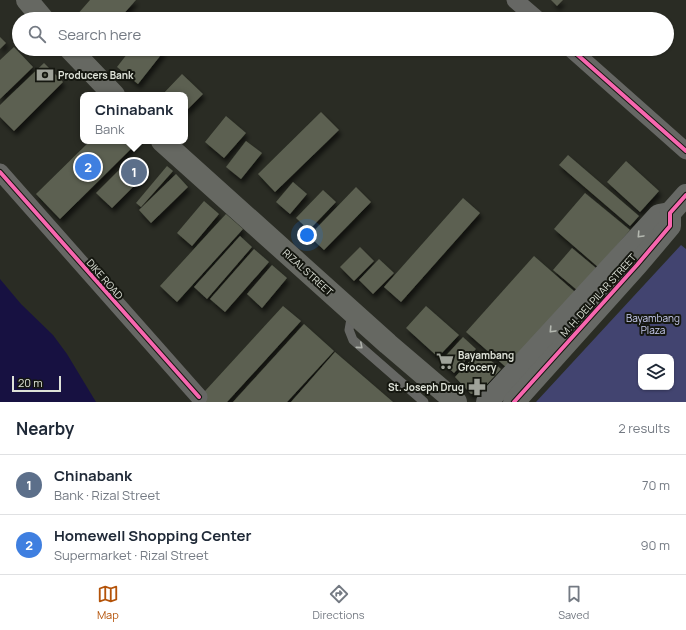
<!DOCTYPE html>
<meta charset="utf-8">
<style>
body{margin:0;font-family:Manrope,sans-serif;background:#f2f2f3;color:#1f2937}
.controls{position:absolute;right:12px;bottom:12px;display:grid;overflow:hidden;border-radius:8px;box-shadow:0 1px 3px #0004}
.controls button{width:36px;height:36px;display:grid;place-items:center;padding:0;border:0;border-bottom:1px solid #e0e1e3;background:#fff;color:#1f2937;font:20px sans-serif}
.scale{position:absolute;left:12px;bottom:10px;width:49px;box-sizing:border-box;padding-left:4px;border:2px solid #dee2d8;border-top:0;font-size:11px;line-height:14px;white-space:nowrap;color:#dee2d8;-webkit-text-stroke:3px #151710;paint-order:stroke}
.you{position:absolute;left:307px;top:235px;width:14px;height:14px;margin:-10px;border:3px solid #fff;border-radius:50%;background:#1a73e8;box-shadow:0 0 0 6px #1a73e833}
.badge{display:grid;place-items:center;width:26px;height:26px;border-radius:50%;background:#b45309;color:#fff;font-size:13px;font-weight:700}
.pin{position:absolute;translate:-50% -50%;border:2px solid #fff;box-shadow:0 1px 4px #0006}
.popup{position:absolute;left:80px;top:92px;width:108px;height:52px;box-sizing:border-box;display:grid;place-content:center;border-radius:8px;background:#fff;filter:drop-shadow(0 1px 3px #0005);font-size:13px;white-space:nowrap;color:#747a83}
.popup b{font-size:15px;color:#1f2937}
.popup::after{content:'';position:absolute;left:50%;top:100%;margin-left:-8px;border:8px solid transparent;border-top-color:#fff}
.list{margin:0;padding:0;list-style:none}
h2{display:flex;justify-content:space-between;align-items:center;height:52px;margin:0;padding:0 16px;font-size:17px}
h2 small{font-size:13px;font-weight:400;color:#747a83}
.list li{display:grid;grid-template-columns:26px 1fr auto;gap:12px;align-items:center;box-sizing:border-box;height:60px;padding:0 16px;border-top:1px solid #e0e1e3}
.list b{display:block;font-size:15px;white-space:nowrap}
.list p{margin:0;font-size:13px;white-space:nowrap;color:#747a83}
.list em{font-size:13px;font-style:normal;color:#747a83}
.icon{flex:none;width:22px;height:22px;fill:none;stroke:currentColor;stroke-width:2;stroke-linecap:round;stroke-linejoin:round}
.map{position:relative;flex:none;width:686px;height:402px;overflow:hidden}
.search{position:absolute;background:#fff;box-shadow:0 1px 3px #0004;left:12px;right:12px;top:12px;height:44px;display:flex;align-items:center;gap:10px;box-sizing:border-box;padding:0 14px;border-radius:22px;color:#747a83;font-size:15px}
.sheet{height:172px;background:#fff}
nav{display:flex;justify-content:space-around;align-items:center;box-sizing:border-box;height:56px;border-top:1px solid #e0e1e3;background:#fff;font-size:11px;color:#747a83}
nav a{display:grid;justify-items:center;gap:2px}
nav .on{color:#b45309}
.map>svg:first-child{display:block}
.green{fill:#424470;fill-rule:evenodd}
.water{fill:#171141}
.building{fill:#5c6151;filter:url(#shadow)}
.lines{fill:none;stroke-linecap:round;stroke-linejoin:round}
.lane{stroke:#666764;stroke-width:9}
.street{stroke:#666764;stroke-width:17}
.secondary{stroke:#676965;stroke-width:22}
.primary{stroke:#666862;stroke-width:22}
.cycleway-casing{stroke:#151710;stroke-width:6}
.cycleway{stroke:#f766af;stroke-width:4}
.oneway{stroke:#b4b8b0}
.oneway2{stroke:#aeb1aa}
.labels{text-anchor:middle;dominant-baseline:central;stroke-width:4;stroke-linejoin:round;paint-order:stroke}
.poi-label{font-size:10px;font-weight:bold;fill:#dee2d8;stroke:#151710;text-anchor:start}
.street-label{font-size:10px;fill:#dee2d8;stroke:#151710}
.park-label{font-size:10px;fill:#c8ccf0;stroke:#151710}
</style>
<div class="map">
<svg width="686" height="402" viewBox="0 0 686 402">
<defs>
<filter id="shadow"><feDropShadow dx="2.5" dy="4.5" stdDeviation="2" flood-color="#0009"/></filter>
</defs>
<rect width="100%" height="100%" fill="#2a2c24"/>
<path class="green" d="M681,245L686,249V402H536ZM641,357H671V387H641Z"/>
<polygon class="water" points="0,279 21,304 53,335 67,354 96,402 0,402"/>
<g class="building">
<polygon points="90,0 136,0 119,19 79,19 76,16"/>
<polygon points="551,0 563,0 557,6"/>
<polygon points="0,37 6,43 0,49"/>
<polygon points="14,47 33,67 0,99 0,60"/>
<polygon points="131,49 162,49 164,51 138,84 117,67"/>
<polygon points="44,63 63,82 14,131 0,117 0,105"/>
<polygon points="182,74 203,94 185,112 185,95 162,95"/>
<polygon points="321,112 339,130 275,192 258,174"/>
<polygon points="226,116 246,133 224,158 205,142"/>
<polygon points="90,141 139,141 60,219 36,194"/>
<polygon points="246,141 262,153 241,179 226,167"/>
<polygon points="568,155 639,216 630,226 559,165"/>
<polygon points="130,159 146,174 112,208 96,193"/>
<polygon points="626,161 659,191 640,212 607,182"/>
<polygon points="167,166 173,171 141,207 136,203"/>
<polygon points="176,174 188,187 151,223 139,210"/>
<polygon points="293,182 307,194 290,214 276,202"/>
<polygon points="356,187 371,202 324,250 309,236"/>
<polygon points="323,190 336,202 309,230 296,218"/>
<polygon points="585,193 630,230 598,267 554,229"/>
<polygon points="463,198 480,213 401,302 384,287"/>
<polygon points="204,201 219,214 192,246 177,233"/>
<polygon points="226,214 243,229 177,302 160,286"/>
<polygon points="240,236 252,247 207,299 194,287"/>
<polygon points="360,247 374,261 354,281 340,267"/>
<polygon points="572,248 596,268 577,290 553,270"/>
<polygon points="254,249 269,262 225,312 210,299"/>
<polygon points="534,256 575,292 507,368 466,332"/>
<polygon points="379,259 394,273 373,294 359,280"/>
<polygon points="272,265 287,278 262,308 247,294"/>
<polygon points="283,306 301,321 227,402 195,402"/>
<polygon points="426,306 459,335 438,357 406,328"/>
<polygon points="304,324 334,351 287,402 233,402"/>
<polygon points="463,337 476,349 454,373 441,361"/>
<polygon points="479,351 501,369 479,393 471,394 455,377"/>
<polygon points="335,352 393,402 291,402"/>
</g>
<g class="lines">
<polyline class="lane" points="352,313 349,330 353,340 424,402"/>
<g class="street">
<polyline points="515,0 537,19"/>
<polyline points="571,49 686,151"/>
<polyline points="0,172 199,397"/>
</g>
<g class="secondary">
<polyline points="487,402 659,215 670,213"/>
<polyline points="514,402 637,265 670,226 670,213 686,195"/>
</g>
<g class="primary">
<polyline points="27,0 43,19"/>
<polyline points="70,49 114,95"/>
<polyline points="162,141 388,344 456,402"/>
</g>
<g class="cycleway-casing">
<g id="cycleway">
<polyline points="571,49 686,151"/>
<polyline points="0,172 199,397"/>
<polyline points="514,402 637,265 670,226 670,213 686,195"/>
</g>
</g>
<use href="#cycleway" class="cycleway"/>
</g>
<defs><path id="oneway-chevron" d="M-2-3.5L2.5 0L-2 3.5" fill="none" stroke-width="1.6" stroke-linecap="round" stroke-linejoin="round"/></defs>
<g class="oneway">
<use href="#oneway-chevron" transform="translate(640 235) rotate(133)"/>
<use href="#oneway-chevron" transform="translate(552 330) rotate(133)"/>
</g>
<use class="oneway2" href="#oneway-chevron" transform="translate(360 346) rotate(41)"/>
<defs>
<g id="bank-bare" transform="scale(1.38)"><path d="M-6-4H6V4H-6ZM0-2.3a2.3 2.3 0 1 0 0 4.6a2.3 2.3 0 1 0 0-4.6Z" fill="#9fa299" stroke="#151710" stroke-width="2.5" paint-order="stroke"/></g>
<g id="supermarket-bare" transform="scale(1.38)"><path d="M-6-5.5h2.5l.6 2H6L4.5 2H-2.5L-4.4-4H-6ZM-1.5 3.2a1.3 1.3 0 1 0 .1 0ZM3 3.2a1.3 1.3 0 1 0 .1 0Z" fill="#9fa299" stroke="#151710" stroke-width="2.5" paint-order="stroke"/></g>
<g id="pharmacy-bare" transform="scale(1.38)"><path d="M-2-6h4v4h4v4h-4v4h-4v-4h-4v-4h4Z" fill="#9fa299" stroke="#151710" stroke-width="2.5" paint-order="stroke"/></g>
</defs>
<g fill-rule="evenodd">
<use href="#bank-bare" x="45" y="75"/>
<use href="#supermarket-bare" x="445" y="361"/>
<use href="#pharmacy-bare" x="477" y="387"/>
</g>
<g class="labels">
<g class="poi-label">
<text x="58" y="75">Producers Bank</text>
<text x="458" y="355">Bayambang<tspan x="458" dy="12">Grocery</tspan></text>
<text x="464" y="387" text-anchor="end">St. Joseph Drug</text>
</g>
<g class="street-label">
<text transform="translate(308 272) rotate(42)">RIZAL STREET</text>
<text transform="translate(105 279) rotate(49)">DIKE ROAD</text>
<text transform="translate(598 295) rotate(-48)">M. H. DEL PILAR STREET</text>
</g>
<g class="park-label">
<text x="653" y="318">Bayambang<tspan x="653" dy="12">Plaza</tspan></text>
</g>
</g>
</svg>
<div class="controls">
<button><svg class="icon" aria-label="layers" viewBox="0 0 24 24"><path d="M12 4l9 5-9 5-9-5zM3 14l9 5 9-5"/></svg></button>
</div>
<div class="scale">20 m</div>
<div class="you"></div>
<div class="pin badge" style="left:134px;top:172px;background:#5c6f8a">1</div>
<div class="popup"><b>Chinabank</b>Bank</div>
<div class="pin badge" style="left:88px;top:167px;background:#3f7fe0">2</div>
<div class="search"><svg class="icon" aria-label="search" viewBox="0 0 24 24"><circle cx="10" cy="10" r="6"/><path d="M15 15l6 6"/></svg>Search here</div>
</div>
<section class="sheet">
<h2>Nearby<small>2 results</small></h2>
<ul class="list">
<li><span class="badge" style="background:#5c6f8a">1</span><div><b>Chinabank</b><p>Bank · Rizal Street</p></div><em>70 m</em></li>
<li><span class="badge" style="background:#3f7fe0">2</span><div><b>Homewell Shopping Center</b><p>Supermarket · Rizal Street</p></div><em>90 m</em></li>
</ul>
</section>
<nav>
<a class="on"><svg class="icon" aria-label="map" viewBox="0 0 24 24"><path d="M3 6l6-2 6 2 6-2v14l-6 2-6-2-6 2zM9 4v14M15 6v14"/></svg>Map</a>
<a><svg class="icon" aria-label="directions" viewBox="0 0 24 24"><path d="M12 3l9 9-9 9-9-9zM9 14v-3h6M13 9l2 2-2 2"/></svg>Directions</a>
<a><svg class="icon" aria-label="saved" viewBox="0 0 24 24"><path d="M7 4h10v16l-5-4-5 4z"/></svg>Saved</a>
</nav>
